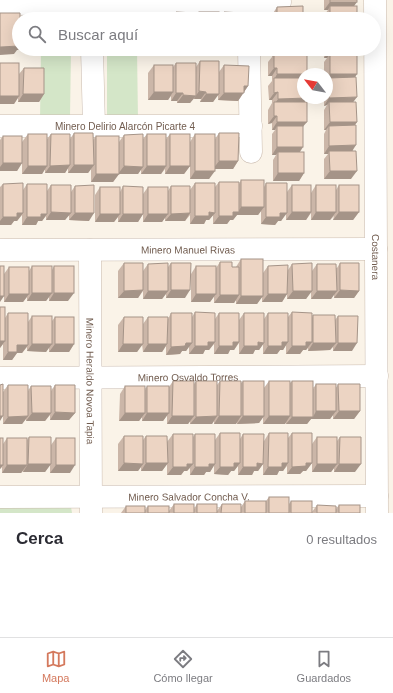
<!DOCTYPE html>
<html lang="es">
<meta charset="utf-8">
<style>
body{margin:0;font-family:Helvetica,sans-serif;background:#f2f2f3;color:#2b2b33}
.compass{position:absolute;left:297px;top:68px;width:36px;height:36px;border-radius:50%;background:#fff;box-shadow:0 4px 16px #0002;rotate:301deg}
.list{margin:0;padding:0;list-style:none}
h2{display:flex;justify-content:space-between;align-items:center;height:52px;margin:0;padding:0 16px;font-size:17px}
h2 small{font-size:13px;font-weight:400;color:#7c7c81}
.icon{flex:none;width:22px;height:22px;fill:none;stroke:currentColor;stroke-width:2;stroke-linecap:round;stroke-linejoin:round}
.map{position:relative;flex:none;width:393px;height:513px;overflow:hidden}
.search{position:absolute;background:#fff;box-shadow:0 4px 16px #0002;left:12px;right:12px;top:12px;height:44px;display:flex;align-items:center;gap:10px;box-sizing:border-box;padding:0 14px;border-radius:22px;color:#7c7c81;font-size:15px}
.sheet{height:124px;background:#fff}
nav{display:flex;justify-content:space-around;align-items:center;box-sizing:border-box;height:56px;border-top:1px solid #e1e1e2;background:#fff;font-size:11px;color:#7c7c81}
nav a{display:grid;justify-items:center;gap:2px}
nav .on{color:#d4795d}
.map>svg:first-child{display:block}
.green{fill:#d4e6c8}
.lines{fill:none;stroke-linecap:round;stroke-linejoin:round}
.minor-casing{stroke:#cabbaf;stroke-width:23}
.minor{stroke:#fff;stroke-width:22}
.wall{fill:#cbb6a8}
.shaded-wall{fill:#a59488}
.building{fill:#ecd4c3;stroke:#a59488}
.labels{text-anchor:middle;dominant-baseline:central;stroke-width:3;stroke-linejoin:round;paint-order:stroke}
.street-label{font-size:10px;fill:#715c4f;stroke:#fdf7ee}
</style>
<div class="map">
<svg width="393" height="513" viewBox="0 0 393 513">
<rect width="100%" height="100%" fill="#faf3e8"/>
<g class="green">
<polygon points="41,10 72,14 72,19 41,19"/>
<polygon points="108,11 137,11 137,19 106,19"/>
<polygon points="41,49 71,49 70,117 40,120"/>
<polygon points="107,49 137,49 138,120 107,117"/>
<polygon points="0,505 71,507 72,513 0,513"/>
</g>
<g class="lines">
<g class="minor-casing">
<g id="minor">
<path id="s1" d="M375,0L377,513"/>
<polyline points="0,4 280,2"/>
<polyline points="92,49 94,126"/>
<polyline points="249,49 251,152"/>
<path id="s2" d="M0,126H251"/>
<path id="s3" d="M0,250L376,249"/>
<path id="s4" d="M90,250L91,513"/>
<path id="s5" d="M0,378L377,376"/>
<path id="s6" d="M0,497L377,496"/>
</g>
</g>
<use href="#minor" class="minor"/>
</g>
<g class="wall">
<polygon points="324,0 357,0 354,6 357,19 325,19 325,14 328,10 324,10"/>
<polygon points="277,7 303,19 272,19 272,15"/>
<polygon points="176,12 195,18 199,12 219,19 149,19 153,13 173,17"/>
<polygon points="224,12 243,19 219,19"/>
<polygon points="170,49 192,49 190,53 170,53"/>
<polygon points="194,49 216,49 213,53 194,53"/>
<polygon points="268,49 307,49 305,54 303,74 305,102 303,127 299,152 304,173 299,181 273,181 273,160 276,155 272,155 272,134 275,130 272,130 272,123 268,124 268,110 272,103 272,100 269,100 268,86 272,81 272,76 268,76 268,62 272,57 272,53 268,53"/>
<polygon points="324,49 357,49 354,54 357,74 354,77 353,102 357,122 354,126 351,179 324,179 324,159 328,154 324,154 324,134 326,130 324,130 324,110 327,105 324,106 324,98 327,98 327,74 324,74 324,62 327,58 324,58"/>
<polygon points="200,61 219,72 224,65 248,86 238,101 218,100 218,94 213,102 200,102 201,99 194,99 194,98 190,103 177,103 177,101 171,101 171,96 168,100 148,100 148,73 154,65 173,67 176,63 196,67"/>
<polygon points="24,68 44,94 39,102 18,102 18,98 14,104 19,74"/>
<polygon points="74,133 93,140 96,136 119,142 124,135 143,139 147,134 166,139 170,134 190,142 195,134 215,139 219,133 238,161 233,169 215,169 209,179 190,179 190,155 190,166 184,174 165,174 165,169 161,174 141,174 141,169 138,174 119,174 113,182 91,182 91,169 88,173 68,173 68,168 65,173 45,173 45,169 42,174 22,174 22,163 17,171 0,171 0,140 3,136 22,142 28,134 47,139 51,134 70,139"/>
<polygon points="241,180 264,187 266,183 287,192 292,185 311,193 316,185 336,190 339,185 359,212 353,220 333,220 334,216 330,220 311,220 311,213 306,220 286,220 286,213 281,221 278,221 275,225 261,224 261,211 258,215 237,215 233,220 230,220 227,224 213,224 213,215 209,220 206,220 204,224 190,224 190,215 185,221 165,221 165,217 162,222 143,222 143,214 138,222 118,222 118,217 114,222 95,222 95,195 100,187 120,192 123,186 143,194 148,187 168,191 171,186 190,190 195,183 215,187 219,182 239,184"/>
<polygon points="0,184 0,187 3,184 23,190 27,184 47,191 51,185 71,192 75,186 89,221 69,220 69,215 65,220 46,220 46,216 42,221 38,221 36,225 22,225 22,215 17,221 14,221 11,225 0,225"/>
<polygon points="241,259 263,273 268,266 288,270 292,264 312,271 317,264 337,268 340,263 359,291 354,298 334,298 334,294 331,299 311,299 311,291 306,299 287,299 287,294 282,302 262,302 262,296 257,304 236,304 236,300 234,303 214,303 214,296 210,302 191,302 191,274 196,266 216,268 220,262 232,267 236,267"/>
<polygon points="124,263 143,271 148,264 168,267 171,263 185,298 166,298 166,294 162,299 143,299 143,291 138,298 118,298 118,271"/>
<polygon points="32,266 52,270 54,266 68,301 49,301 49,297 46,301 27,301 27,297 23,302 4,302 4,274 9,267 29,271"/>
<polygon points="195,312 215,319 219,313 239,320 244,313 264,319 268,313 288,317 292,312 312,318 313,315 335,320 338,316 352,351 333,351 333,347 330,350 308,351 308,348 306,350 303,350 300,354 286,354 286,345 283,350 280,350 277,354 263,354 263,344 259,350 255,350 253,354 239,354 239,343 234,350 230,350 228,354 214,354 214,344 209,350 205,350 203,354 189,354 189,346 186,351 182,351 180,354 166,355 166,346 162,352 143,352 142,344 137,352 118,352 118,325 124,317 143,324 148,317 168,319 171,313 192,317"/>
<polygon points="8,313 28,322 32,316 52,321 55,317 74,344 69,352 49,352 49,347 46,352 27,351 27,347 22,353 17,353 12,360 3,360 3,344 0,348 5,318"/>
<polygon points="173,381 194,384 196,381 217,385 220,381 241,383 243,381 264,388 269,381 290,383 292,381 313,389 316,384 336,388 338,384 360,411 354,419 333,419 333,415 330,419 311,419 307,424 286,424 286,422 285,424 263,424 263,417 259,423 237,424 237,422 236,424 214,424 214,421 212,424 190,424 190,421 188,424 167,424 167,415 163,421 142,421 142,417 139,421 119,421 120,394 125,386 145,390 147,386 169,387"/>
<polygon points="8,385 28,391 31,386 51,391 55,385 75,413 69,420 50,420 50,415 45,421 26,421 26,419 22,424 3,424 3,392"/>
<polygon points="220,433 240,439 243,434 264,441 269,433 288,438 292,433 312,444 317,437 337,441 340,437 355,472 334,472 334,468 331,472 312,472 312,463 306,471 303,471 300,474 287,474 287,466 283,471 279,471 277,475 263,475 263,464 258,471 254,471 252,475 238,475 238,466 234,471 231,471 228,475 214,474 214,465 210,472 206,472 204,475 190,475 190,468 187,471 184,471 181,475 167,475 167,464 162,471 141,471 141,467 138,471 118,471 118,444 124,436 143,440 146,436 167,442 173,434 193,437 195,434 215,440"/>
<polygon points="29,437 51,445 56,438 70,473 50,473 50,465 45,472 23,472 23,471 21,473 2,473 2,467 0,469 0,438 3,444 7,438 27,440"/>
<polygon points="269,497 289,504 291,501 312,512 317,505 336,509 339,505 360,513 121,513 126,506 145,510 148,506 169,511 174,504 194,509 197,504 217,511 222,504 241,507 245,501 266,501"/>
</g>
<g class="shaded-wall">
<polygon points="330,2 357,2 351,10 330,6 328,10 324,10"/>
<polygon points="19,46 19,49 39,49 38,50 17,50 14,54 0,55 0,47"/>
<polygon points="173,49 192,49 190,53 170,53"/>
<polygon points="196,49 216,49 213,53 194,53"/>
<polygon points="271,49 275,49 272,53 268,53"/>
<polygon points="357,49 351,57 330,54 327,58 324,58 330,50"/>
<polygon points="277,51 307,51 302,59 274,56"/>
<polygon points="274,68 277,68 272,76 268,76"/>
<polygon points="277,74 303,74 303,80 274,80"/>
<polygon points="330,74 357,74 352,82 329,78 327,81 327,78"/>
<polygon points="244,86 248,86 238,101 218,100 224,93"/>
<polygon points="199,91 206,92 201,99 194,99"/>
<polygon points="154,92 173,92 168,100 148,100"/>
<polygon points="278,92 272,100 269,100 274,93"/>
<polygon points="176,93 183,93 177,101 171,101"/>
<polygon points="23,94 44,94 39,102 18,102"/>
<polygon points="206,94 219,94 213,102 200,102"/>
<polygon points="183,95 196,96 190,103 177,103"/>
<polygon points="0,96 19,96 14,104 0,104"/>
<polygon points="357,97 351,105 329,102 327,105 324,106 329,98"/>
<polygon points="307,98 302,106 274,105 278,99"/>
<polygon points="274,116 277,116 272,123 268,124"/>
<polygon points="277,122 307,122 301,129 277,126 275,130 272,130"/>
<polygon points="330,122 357,122 351,130 329,126 326,130 324,130"/>
<polygon points="356,145 351,153 329,151 328,154 324,154 329,146"/>
<polygon points="277,147 303,147 298,155 278,152 276,155 272,155"/>
<polygon points="219,161 238,161 233,169 213,169"/>
<polygon points="3,163 22,163 17,171 0,171 0,167"/>
<polygon points="70,165 65,173 45,173 50,166"/>
<polygon points="74,165 94,165 88,173 68,173"/>
<polygon points="28,166 47,166 42,174 22,174"/>
<polygon points="124,166 143,167 138,174 118,174"/>
<polygon points="147,166 166,166 161,174 141,174"/>
<polygon points="170,166 190,166 184,174 165,174"/>
<polygon points="195,171 215,171 209,179 190,179"/>
<polygon points="330,171 357,171 351,179 324,179"/>
<polygon points="278,173 304,173 299,181 273,181"/>
<polygon points="96,174 119,174 113,182 91,182"/>
<polygon points="241,207 264,207 258,215 237,215 233,220 230,220 227,224 213,224 219,216 233,212 238,212"/>
<polygon points="51,212 71,213 65,220 46,220"/>
<polygon points="209,212 215,213 209,220 206,220 204,224 190,224 195,216"/>
<polygon points="292,212 311,212 306,220 286,220"/>
<polygon points="316,212 336,212 330,220 311,220"/>
<polygon points="339,212 359,212 353,220 333,220"/>
<polygon points="17,213 23,213 17,221 14,221 11,225 0,225 0,221 3,217"/>
<polygon points="75,213 94,213 89,221 69,220"/>
<polygon points="190,213 185,221 165,221 171,214"/>
<polygon points="280,213 287,213 281,221 278,221 275,225 261,224 266,217"/>
<polygon points="41,214 47,214 42,221 38,221 36,225 22,225 27,217"/>
<polygon points="100,214 120,214 114,222 95,222"/>
<polygon points="123,214 143,214 138,222 118,222"/>
<polygon points="148,214 168,214 162,222 143,222"/>
<polygon points="143,290 138,298 118,298 124,291"/>
<polygon points="171,290 190,290 185,298 166,298"/>
<polygon points="340,290 359,291 354,298 334,298"/>
<polygon points="148,291 168,291 162,299 143,299"/>
<polygon points="293,291 312,291 306,299 287,299"/>
<polygon points="317,291 337,291 331,299 311,299"/>
<polygon points="32,293 52,293 46,301 27,301"/>
<polygon points="54,293 74,293 68,301 49,301"/>
<polygon points="9,294 29,294 23,302 4,302"/>
<polygon points="196,294 216,294 210,302 191,302"/>
<polygon points="268,294 287,294 282,302 262,302"/>
<polygon points="220,295 239,295 234,303 214,303"/>
<polygon points="0,296 4,296 0,302"/>
<polygon points="241,296 263,296 257,304 236,304"/>
<polygon points="0,341 5,341 0,348"/>
<polygon points="208,342 215,342 209,350 205,350 203,354 189,354 195,346"/>
<polygon points="233,342 239,342 234,350 230,350 228,354 214,354 219,346"/>
<polygon points="258,342 264,343 259,350 255,350 253,354 239,354 244,346"/>
<polygon points="282,342 288,342 283,350 280,350 277,354 263,354 268,346"/>
<polygon points="306,342 312,342 306,350 303,350 300,354 286,354 292,346"/>
<polygon points="186,343 192,343 186,351 182,351 180,354 166,355 171,347"/>
<polygon points="313,343 336,343 330,350 308,351"/>
<polygon points="338,343 357,343 352,351 333,351"/>
<polygon points="32,344 52,344 46,352 27,351"/>
<polygon points="55,344 74,344 69,352 49,352"/>
<polygon points="123,344 143,344 137,352 118,352"/>
<polygon points="148,344 167,344 162,352 143,352"/>
<polygon points="17,345 28,345 22,353 17,353 12,360 3,360 8,352"/>
<polygon points="316,411 336,411 330,419 311,419 307,424 286,424 292,417 313,417"/>
<polygon points="339,411 360,411 354,419 333,419"/>
<polygon points="55,412 75,413 69,420 50,420"/>
<polygon points="32,413 51,413 45,421 26,421"/>
<polygon points="125,413 145,413 139,421 119,421"/>
<polygon points="147,413 169,413 163,421 142,421"/>
<polygon points="0,416 3,416 0,421"/>
<polygon points="28,416 22,424 3,424 8,417"/>
<polygon points="172,416 194,416 188,424 167,424"/>
<polygon points="217,416 212,424 190,424 196,417"/>
<polygon points="219,416 241,416 236,424 214,424"/>
<polygon points="243,416 264,416 259,423 237,424"/>
<polygon points="269,416 290,416 285,424 263,424"/>
<polygon points="124,463 143,464 138,471 118,471"/>
<polygon points="146,463 168,463 162,471 141,471"/>
<polygon points="234,463 240,463 234,471 231,471 228,475 214,474 220,467"/>
<polygon points="257,463 263,464 258,471 254,471 252,475 238,475 243,467"/>
<polygon points="282,463 288,463 283,471 279,471 277,475 263,475 268,467"/>
<polygon points="306,463 312,463 306,471 303,471 300,474 287,474 292,467"/>
<polygon points="28,464 51,464 45,472 23,472"/>
<polygon points="187,464 193,464 187,471 184,471 181,475 167,475 173,467"/>
<polygon points="209,464 215,464 210,472 206,472 204,475 190,475 195,467"/>
<polygon points="317,464 337,464 331,472 312,472"/>
<polygon points="339,464 361,464 355,472 334,472"/>
<polygon points="0,465 3,465 0,469"/>
<polygon points="7,465 27,465 21,473 2,473"/>
<polygon points="56,465 75,465 70,473 50,473"/>
</g>
<g class="building">
<rect x="330" y="0" width="27" height="2"/>
<polygon points="303,6 303,19 277,19 277,7"/>
<rect x="330" y="6" width="27" height="13"/>
<polygon points="176,12 195,13 195,19 176,19"/>
<rect x="199" y="12" width="20" height="7"/>
<polygon points="224,12 243,13 243,19 224,19"/>
<polygon points="0,13 20,13 20,19 19,19 19,46 0,47"/>
<rect x="153" y="13" width="20" height="6"/>
<rect x="22" y="16" width="21" height="3"/>
<rect x="277" y="49" width="30" height="2"/>
<polygon points="330,49 357,49 330,50"/>
<polygon points="274,54 307,54 307,74 277,74 277,68 274,68"/>
<rect x="330" y="54" width="27" height="20"/>
<polygon points="200,61 219,61 219,94 206,94 206,92 199,91"/>
<rect x="0" y="63" width="19" height="33"/>
<polygon points="176,63 196,63 196,96 183,95 183,93 176,93"/>
<rect x="154" y="65" width="19" height="27"/>
<polygon points="224,65 249,66 248,86 244,86 244,93 224,93"/>
<polygon points="24,68 44,68 44,94 23,94"/>
<polygon points="356,77 357,97 329,98 329,78"/>
<polygon points="274,78 303,78 303,98 307,98 278,99 278,92 274,93"/>
<polygon points="274,102 307,102 307,122 277,122 277,116 274,116"/>
<polygon points="329,102 356,102 357,122 330,122"/>
<polygon points="356,125 356,145 329,146 329,126"/>
<rect x="277" y="126" width="26" height="21"/>
<polygon points="74,133 93,133 94,165 74,165"/>
<polygon points="219,133 239,133 238,161 219,161"/>
<rect x="28" y="134" width="19" height="32"/>
<polygon points="51,134 70,134 70,165 50,166"/>
<polygon points="143,134 143,167 124,166 124,135"/>
<rect x="147" y="134" width="19" height="32"/>
<rect x="170" y="134" width="20" height="32"/>
<rect x="195" y="134" width="20" height="37"/>
<rect x="3" y="136" width="19" height="27"/>
<rect x="96" y="136" width="23" height="38"/>
<polygon points="329,151 356,151 357,171 330,171"/>
<rect x="278" y="152" width="26" height="21"/>
<rect x="241" y="180" width="23" height="27"/>
<polygon points="219,182 239,182 239,212 233,212 233,216 219,216"/>
<polygon points="23,183 23,213 17,213 17,217 3,217 3,184"/>
<polygon points="195,183 215,183 215,213 209,212 209,216 195,216"/>
<polygon points="266,183 287,183 287,213 280,213 280,217 266,217"/>
<polygon points="27,184 47,184 47,214 41,214 41,217 27,217"/>
<polygon points="51,185 71,185 71,213 51,212"/>
<polygon points="94,185 94,213 75,213 75,186"/>
<rect x="292" y="185" width="19" height="27"/>
<rect x="316" y="185" width="20" height="27"/>
<rect x="339" y="185" width="20" height="27"/>
<polygon points="123,186 143,187 143,214 123,214"/>
<polygon points="171,186 190,186 190,213 171,214"/>
<rect x="100" y="187" width="20" height="27"/>
<rect x="148" y="187" width="20" height="27"/>
<rect x="241" y="259" width="22" height="37"/>
<polygon points="220,262 232,262 232,267 239,267 239,295 220,295"/>
<polygon points="124,263 143,263 143,290 124,291"/>
<polygon points="168,263 168,291 148,291 148,264"/>
<polygon points="171,263 191,263 190,290 171,290"/>
<polygon points="312,263 312,291 293,291 292,264"/>
<polygon points="340,263 359,263 359,291 340,290"/>
<polygon points="317,264 336,264 337,291 317,291"/>
<polygon points="288,265 287,294 268,294 268,266"/>
<rect x="0" y="266" width="4" height="30"/>
<rect x="32" y="266" width="20" height="27"/>
<rect x="54" y="266" width="20" height="27"/>
<rect x="196" y="266" width="20" height="28"/>
<rect x="9" y="267" width="20" height="27"/>
<rect x="0" y="307" width="5" height="34"/>
<polygon points="195,312 215,313 215,342 208,342 208,346 195,346"/>
<polygon points="292,312 312,313 312,342 306,342 306,346 292,346"/>
<polygon points="8,313 28,313 28,345 17,345 17,352 8,352"/>
<polygon points="171,313 192,313 192,343 186,343 185,346 171,347"/>
<polygon points="219,313 239,313 239,342 233,342 233,346 219,346"/>
<polygon points="244,313 264,313 264,343 258,342 258,346 244,346"/>
<polygon points="268,313 288,313 288,342 282,342 282,346 268,346"/>
<polygon points="313,315 335,315 336,343 313,343"/>
<rect x="32" y="316" width="20" height="28"/>
<polygon points="338,316 358,316 357,343 338,343"/>
<rect x="55" y="317" width="19" height="27"/>
<polygon points="124,317 143,317 143,344 123,344"/>
<polygon points="148,317 168,317 167,344 148,344"/>
<polygon points="173,381 194,381 194,416 172,416"/>
<polygon points="196,381 217,381 217,416 196,417"/>
<polygon points="220,381 241,381 241,416 219,416"/>
<rect x="243" y="381" width="21" height="35"/>
<rect x="269" y="381" width="21" height="35"/>
<rect x="292" y="381" width="21" height="36"/>
<polygon points="3,384 3,416 0,416 0,385"/>
<rect x="316" y="384" width="20" height="27"/>
<polygon points="338,384 360,384 360,411 339,411"/>
<polygon points="8,385 28,385 28,416 8,417"/>
<polygon points="55,385 75,385 75,413 55,412"/>
<polygon points="31,386 51,386 51,413 32,413"/>
<rect x="125" y="386" width="20" height="27"/>
<rect x="147" y="386" width="22" height="27"/>
<polygon points="220,433 240,433 240,463 234,463 234,467 220,467"/>
<polygon points="269,433 288,433 288,463 282,463 282,467 268,467"/>
<polygon points="292,433 312,433 312,463 306,463 306,466 292,467"/>
<polygon points="173,434 193,434 193,464 187,464 187,467 173,467"/>
<polygon points="195,434 215,434 215,464 209,464 209,467 195,467"/>
<polygon points="243,434 264,434 263,464 257,463 257,467 243,467"/>
<polygon points="124,436 143,436 143,464 124,463"/>
<polygon points="146,436 167,436 168,463 146,463"/>
<polygon points="29,437 51,437 51,464 28,464"/>
<rect x="317" y="437" width="20" height="27"/>
<polygon points="340,437 361,437 361,464 339,464"/>
<rect x="0" y="438" width="3" height="27"/>
<rect x="7" y="438" width="20" height="27"/>
<rect x="56" y="438" width="19" height="27"/>
<rect x="269" y="497" width="20" height="16"/>
<rect x="245" y="501" width="21" height="12"/>
<rect x="291" y="501" width="21" height="12"/>
<rect x="174" y="504" width="20" height="9"/>
<rect x="197" y="504" width="20" height="9"/>
<polygon points="222,504 241,504 241,513 221,513"/>
<polygon points="317,505 336,506 336,513 317,513"/>
<rect x="339" y="505" width="21" height="8"/>
<rect x="126" y="506" width="19" height="7"/>
<rect x="148" y="506" width="21" height="7"/>
</g>
<g class="labels">
<g class="street-label">
<text stroke="none"><textPath href="#s2" startOffset="125">Minero Delirio Alarcón Picarte 4</textPath></text>
<text stroke="none"><textPath href="#s3" startOffset="188">Minero Manuel Rivas</textPath></text>
<text stroke="none"><textPath href="#s1" startOffset="257">Costanera</textPath></text>
<text stroke="none"><textPath href="#s5" startOffset="188">Minero Osvaldo Torres</textPath></text>
<text stroke="none"><textPath href="#s4" startOffset="131">Minero Heraldo Novoa Tapia</textPath></text>
<text stroke="none"><textPath href="#s6" startOffset="189">Minero Salvador Concha V.</textPath></text>
</g>
</g>
</svg>
<svg class="compass" viewBox="-18 -18 36 36"><path d="M0-13l5 13h-10z" fill="#e53935"/><path d="M0 13l5-13h-10z" fill="#7c7c81"/></svg>
<div class="search"><svg class="icon" aria-label="search" viewBox="0 0 24 24"><circle cx="10" cy="10" r="6"/><path d="M15 15l6 6"/></svg>Buscar aquí</div>
</div>
<section class="sheet">
<h2>Cerca<small>0 resultados</small></h2>
<ul class="list">
</ul>
</section>
<nav>
<a class="on"><svg class="icon" aria-label="map" viewBox="0 0 24 24"><path d="M3 6l6-2 6 2 6-2v14l-6 2-6-2-6 2zM9 4v14M15 6v14"/></svg>Mapa</a>
<a><svg class="icon" aria-label="directions" viewBox="0 0 24 24"><path d="M12 3l9 9-9 9-9-9zM9 14v-3h6M13 9l2 2-2 2"/></svg>Cómo llegar</a>
<a><svg class="icon" aria-label="saved" viewBox="0 0 24 24"><path d="M7 4h10v16l-5-4-5 4z"/></svg>Guardados</a>
</nav>
